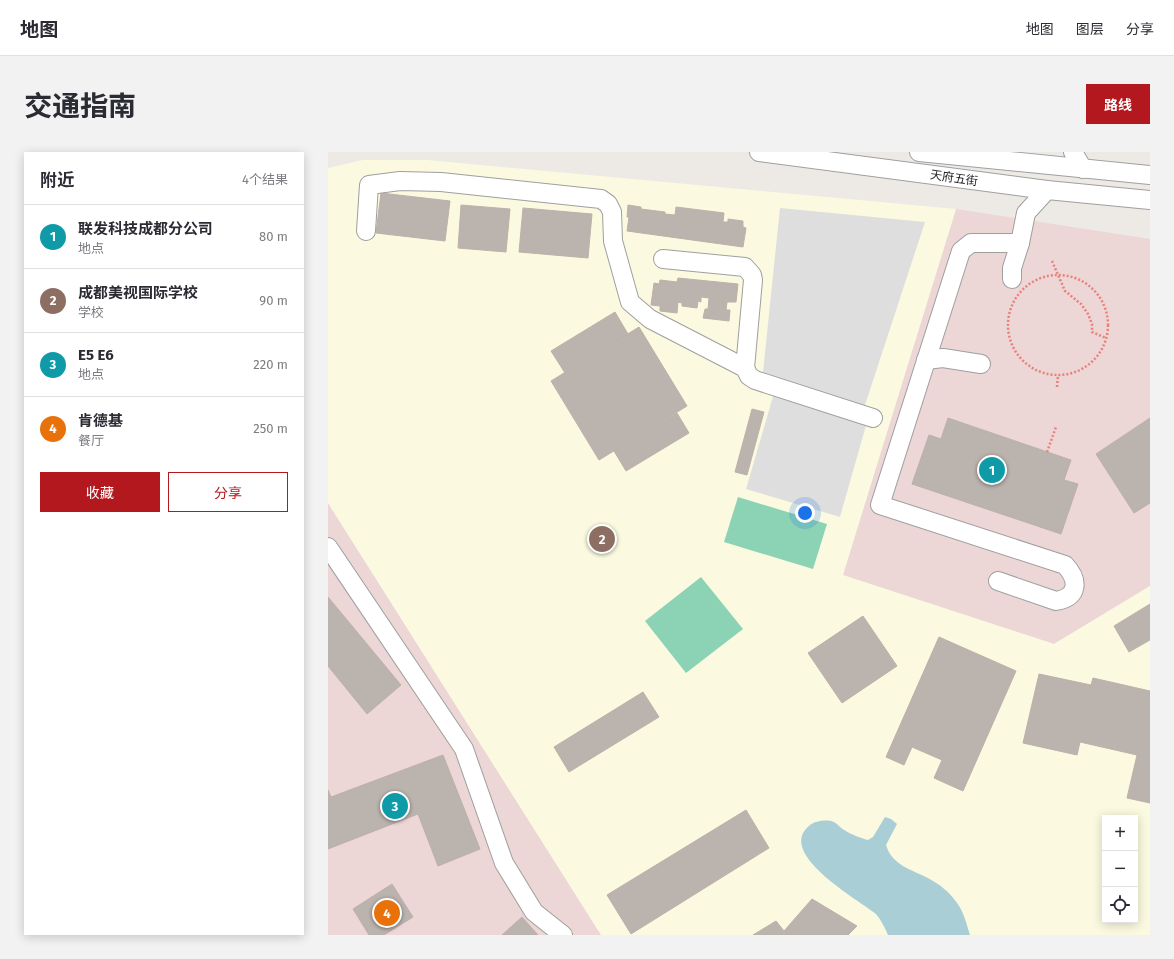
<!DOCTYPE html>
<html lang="zh">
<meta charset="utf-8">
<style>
body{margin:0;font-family:"Fira Sans","Noto Sans SC",sans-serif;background:#f2f2f3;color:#2b2b33}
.controls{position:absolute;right:12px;bottom:12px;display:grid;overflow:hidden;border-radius:0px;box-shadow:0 2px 10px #0003}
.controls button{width:36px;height:36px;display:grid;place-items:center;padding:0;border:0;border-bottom:1px solid #e1e1e2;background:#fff;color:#2b2b33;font:20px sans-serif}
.you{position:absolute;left:477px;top:361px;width:14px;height:14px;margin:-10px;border:3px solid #fff;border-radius:50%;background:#1a73e8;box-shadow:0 0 0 6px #1a73e833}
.badge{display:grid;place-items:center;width:26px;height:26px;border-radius:50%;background:#b3181f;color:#fff;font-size:13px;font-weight:700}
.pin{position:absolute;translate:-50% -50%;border:2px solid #fff;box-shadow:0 1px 4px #0006}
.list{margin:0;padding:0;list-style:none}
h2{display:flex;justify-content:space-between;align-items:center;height:52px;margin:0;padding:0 16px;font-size:17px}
h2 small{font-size:13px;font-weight:400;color:#7c7c81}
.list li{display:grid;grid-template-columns:26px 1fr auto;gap:12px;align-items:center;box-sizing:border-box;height:64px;padding:0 16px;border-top:1px solid #e1e1e2}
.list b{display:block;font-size:15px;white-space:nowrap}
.list p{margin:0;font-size:13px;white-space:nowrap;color:#7c7c81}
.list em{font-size:13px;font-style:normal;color:#7c7c81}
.actions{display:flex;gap:8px;padding:12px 16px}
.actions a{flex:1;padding:9px 0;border:1px solid #b3181f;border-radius:0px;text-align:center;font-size:14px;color:#b3181f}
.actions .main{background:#b3181f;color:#fff}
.icon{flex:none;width:22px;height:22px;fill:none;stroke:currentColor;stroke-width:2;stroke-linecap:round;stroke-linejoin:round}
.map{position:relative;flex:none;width:822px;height:783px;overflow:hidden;border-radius:0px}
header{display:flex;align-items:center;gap:24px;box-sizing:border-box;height:56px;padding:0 20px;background:#fff;border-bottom:1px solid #e1e1e2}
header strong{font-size:19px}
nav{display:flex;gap:22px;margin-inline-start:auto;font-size:14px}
.intro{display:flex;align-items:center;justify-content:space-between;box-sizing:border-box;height:96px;padding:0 24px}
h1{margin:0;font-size:28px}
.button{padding:10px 18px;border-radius:0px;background:#b3181f;color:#fff;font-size:14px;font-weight:700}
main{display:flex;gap:24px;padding:0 24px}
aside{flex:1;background:#fff;border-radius:0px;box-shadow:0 2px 10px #0003}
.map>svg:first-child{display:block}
.commercial{fill:#ecd6d6}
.education{fill:#fbfae0;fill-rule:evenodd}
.pitch{fill:#8cd3b5}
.parking{fill:#dedede}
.water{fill:#aaced6}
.building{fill:#bab3ae;stroke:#bdb1a9}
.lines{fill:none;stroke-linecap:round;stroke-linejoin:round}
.minor-casing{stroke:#9f9f9f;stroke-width:20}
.path{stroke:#e9817a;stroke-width:2.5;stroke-dasharray:2 2;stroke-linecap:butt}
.minor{stroke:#fff;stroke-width:18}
.labels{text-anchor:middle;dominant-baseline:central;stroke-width:3;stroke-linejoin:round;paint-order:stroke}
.street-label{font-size:12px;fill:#1e1e1e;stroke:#fff}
</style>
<header>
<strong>地图</strong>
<nav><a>地图</a><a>图层</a><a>分享</a></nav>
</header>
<div class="intro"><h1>交通指南</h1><a class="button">路线</a></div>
<main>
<aside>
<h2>附近<small>4个结果</small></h2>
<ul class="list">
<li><span class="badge" style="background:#0f9aa8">1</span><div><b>联发科技成都分公司</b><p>地点</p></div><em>80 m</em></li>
<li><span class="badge" style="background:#8d6e63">2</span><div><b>成都美视国际学校</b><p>学校</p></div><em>90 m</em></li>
<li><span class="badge" style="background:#0f9aa8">3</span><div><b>E5 E6</b><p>地点</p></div><em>220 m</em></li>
<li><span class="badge" style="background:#e8710a">4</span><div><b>肯德基</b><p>餐厅</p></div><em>250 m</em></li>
</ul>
<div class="actions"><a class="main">收藏</a><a>分享</a></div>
</aside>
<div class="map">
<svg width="822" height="783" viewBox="0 0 822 783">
<rect width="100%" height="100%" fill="#edeae5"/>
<g class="commercial">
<polygon points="628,57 822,87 822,434 726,492 514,423"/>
<polygon points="0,351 273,783 0,783"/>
</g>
<path class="education" d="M35,8H99L628,57L515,423L726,492L822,434V783H273L0,351V16ZM777,666H807V768H777Z"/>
<g class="pitch">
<polygon points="410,345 499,372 485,417 396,390"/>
<polygon points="373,425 415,477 358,521 317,469"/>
</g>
<g class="parking">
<polygon points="452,56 597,70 537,253 435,220"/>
<polygon points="446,241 539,270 512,365 418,337"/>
</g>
<path class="water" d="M557,665L563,667L569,672L558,693C565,716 588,718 605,729C612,733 621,740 626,747C635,757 638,770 642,783H560C557,776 553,768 548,762C531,748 446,701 482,673C487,669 499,667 506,670C510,672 513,677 518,679C524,683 533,686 540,688L545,685Z"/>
<g class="building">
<polygon points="53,41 122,49 117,89 48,81"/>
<polygon points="133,53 182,57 178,100 130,96"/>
<polygon points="300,53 313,55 313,57 337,60 337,62 347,63 348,55 396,61 395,70 400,70 400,67 415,69 415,75 418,76 415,95 299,79 301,65 299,65"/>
<polygon points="195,56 264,62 260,106 191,100"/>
<polygon points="350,126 410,132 408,150 399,150 398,158 402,158 401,169 375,166 377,157 380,157 381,146 373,145 373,150 370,149 369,156 354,154 354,151 350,150 349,161 332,159 332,154 323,153 326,131 331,132 332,128 349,130"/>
<polygon points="287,160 300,182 237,221 223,199"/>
<polygon points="311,175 359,254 271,308 223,229"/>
<polygon points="424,257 436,260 419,323 407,320"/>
<polygon points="349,261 361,281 298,319 286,299"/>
<polygon points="620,266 743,308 736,328 750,332 733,382 584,332 601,283 613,287"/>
<polygon points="822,266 822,351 806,361 768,302"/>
<polygon points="0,445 73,533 39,562 0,514"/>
<polygon points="822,452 822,488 801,500 786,474"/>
<polygon points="535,464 569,514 514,551 480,501"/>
<polygon points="611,485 688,519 635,639 606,626 614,608 584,595 576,613 558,605"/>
<polygon points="711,522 763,533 765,526 822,539 822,651 799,646 809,603 752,590 749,603 695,591"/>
<polygon points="315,540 331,565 241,620 226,595"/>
<polygon points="115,603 152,697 110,714 90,662 0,697 0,638 3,645"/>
<polygon points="418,658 441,696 303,782 279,743"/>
<polygon points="64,732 85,765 56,783 41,783 25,757"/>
<polygon points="484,747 529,774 520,783 425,783 448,769 456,779"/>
<polygon points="194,765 210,783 174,783"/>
</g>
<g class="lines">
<g class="minor-casing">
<g id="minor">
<polyline points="431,0 719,38 822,48"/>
<polyline points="591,0 822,23"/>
<polyline points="745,0 755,17"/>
<polyline points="38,79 41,33 72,29 113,30 273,47 280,52 284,60 285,89 302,150 322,167 417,216 421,224 427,228 545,266"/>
<polyline points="335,107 417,115 424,123 425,128 417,216"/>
<polyline points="684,127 684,116 692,91"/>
<polyline points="598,208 615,206 653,212"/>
<polyline points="0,395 136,597 176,711 206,760 235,783"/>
<path d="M670,429L728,449C751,445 751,428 737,413L552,353L633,99L643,91H692L698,61L719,38"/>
</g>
</g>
<g class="path">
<polyline points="724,109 737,139 753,152 760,162 764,172 764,180 778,186"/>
<circle cx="730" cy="173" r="50"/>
<polyline points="729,235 730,223"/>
<polyline points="719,300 728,275"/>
</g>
<use href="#minor" class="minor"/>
</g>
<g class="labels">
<g class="street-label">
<text transform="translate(626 26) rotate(8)">天府五街</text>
</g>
</g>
</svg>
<div class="controls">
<button>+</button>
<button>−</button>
<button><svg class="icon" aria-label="locate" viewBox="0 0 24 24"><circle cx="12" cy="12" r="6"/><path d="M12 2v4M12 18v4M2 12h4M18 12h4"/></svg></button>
</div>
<div class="you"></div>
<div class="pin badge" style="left:664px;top:318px;background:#0f9aa8">1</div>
<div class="pin badge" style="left:274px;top:387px;background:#8d6e63">2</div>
<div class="pin badge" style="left:67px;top:654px;background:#0f9aa8">3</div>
<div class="pin badge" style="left:59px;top:761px;background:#e8710a">4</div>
</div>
</main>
